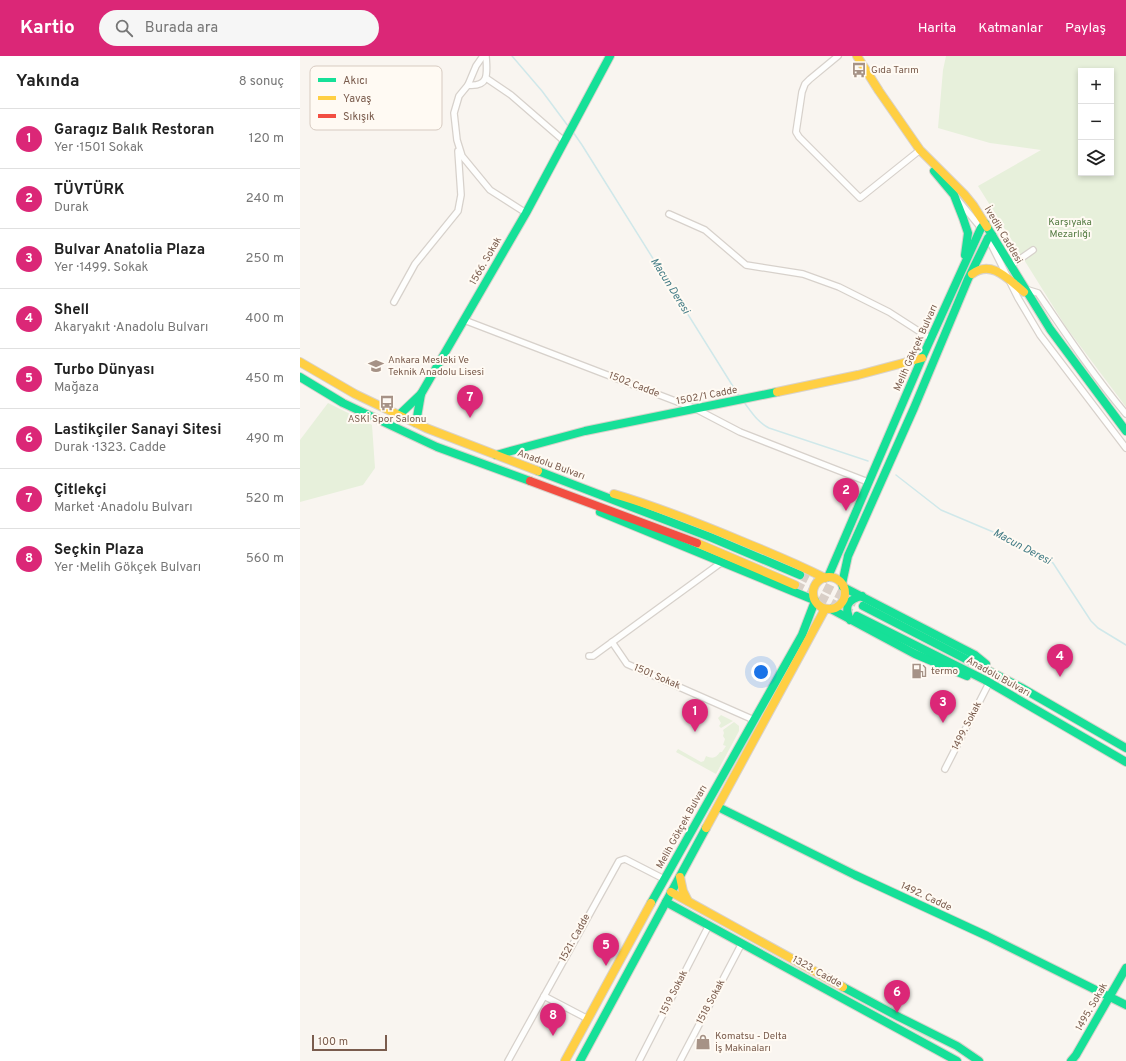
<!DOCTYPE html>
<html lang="tr">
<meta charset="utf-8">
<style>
body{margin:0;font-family:Overpass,sans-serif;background:#f6f6f6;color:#222}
.controls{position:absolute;right:12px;top:12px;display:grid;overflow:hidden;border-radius:0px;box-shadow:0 2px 6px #0003}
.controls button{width:36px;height:36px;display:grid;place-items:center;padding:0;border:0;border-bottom:1px solid #e0e0e0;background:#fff;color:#222;font:20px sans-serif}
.scale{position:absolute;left:12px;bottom:10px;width:75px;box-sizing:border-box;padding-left:4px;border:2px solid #7a5c4d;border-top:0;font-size:11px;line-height:14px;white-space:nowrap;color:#7a5c4d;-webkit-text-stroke:3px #fffaf3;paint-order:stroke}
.you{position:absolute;left:461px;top:616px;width:14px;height:14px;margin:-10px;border:3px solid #fff;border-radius:50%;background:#1a73e8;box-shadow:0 0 0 6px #1a73e833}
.badge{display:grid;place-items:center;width:26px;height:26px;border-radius:50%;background:#db2777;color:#fff;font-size:13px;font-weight:700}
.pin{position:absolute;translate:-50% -33px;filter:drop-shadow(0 1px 2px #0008)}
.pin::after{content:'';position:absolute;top:21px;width:14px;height:12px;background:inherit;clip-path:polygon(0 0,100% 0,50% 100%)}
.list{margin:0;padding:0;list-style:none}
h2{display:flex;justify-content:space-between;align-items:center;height:52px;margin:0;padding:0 16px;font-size:17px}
h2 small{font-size:13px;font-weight:400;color:#767676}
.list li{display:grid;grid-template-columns:26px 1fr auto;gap:12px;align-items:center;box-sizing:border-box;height:60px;padding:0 16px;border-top:1px solid #e0e0e0}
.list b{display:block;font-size:15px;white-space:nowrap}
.list p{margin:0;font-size:13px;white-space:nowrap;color:#767676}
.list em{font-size:13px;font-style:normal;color:#767676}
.icon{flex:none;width:22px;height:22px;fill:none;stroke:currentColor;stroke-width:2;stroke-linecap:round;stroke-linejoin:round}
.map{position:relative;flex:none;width:826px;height:1005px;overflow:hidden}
header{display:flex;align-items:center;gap:24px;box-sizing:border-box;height:56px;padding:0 20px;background:#db2777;color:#fff}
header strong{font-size:19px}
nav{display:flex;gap:22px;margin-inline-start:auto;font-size:14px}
.search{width:280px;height:36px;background:#f6f6f6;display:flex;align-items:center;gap:10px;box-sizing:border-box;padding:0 14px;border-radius:22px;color:#767676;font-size:15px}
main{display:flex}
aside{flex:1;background:#fff}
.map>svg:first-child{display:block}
.green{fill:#e7f0db;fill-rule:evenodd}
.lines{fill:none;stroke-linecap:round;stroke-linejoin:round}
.stream{stroke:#d0e8ea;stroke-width:1.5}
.primary-tunnel{stroke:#d9cfc7;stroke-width:9;stroke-dasharray:9 4.5;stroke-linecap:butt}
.street-casing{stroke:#d7d1cb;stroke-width:8}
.fast-casing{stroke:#d9d2cb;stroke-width:10}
.slow-casing{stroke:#d9d2cb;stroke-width:10}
.jam-casing{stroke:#d9d2cb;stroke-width:10}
.street{stroke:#fefefd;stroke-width:5.5}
.fast{stroke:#16e098;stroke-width:8}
.slow{stroke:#ffcf43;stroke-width:8}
.jam{stroke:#f24e42;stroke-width:8}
.labels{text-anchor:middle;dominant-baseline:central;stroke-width:4;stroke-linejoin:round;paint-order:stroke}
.poi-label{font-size:10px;fill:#7a5c4d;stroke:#fffaf3;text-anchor:start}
.park-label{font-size:10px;fill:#537a41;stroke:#fffaf3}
.street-label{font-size:10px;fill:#7a5c4d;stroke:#fffaf3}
.water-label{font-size:11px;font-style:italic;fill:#437c86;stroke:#fffaf3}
.key{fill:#fffaf3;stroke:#d7cbc1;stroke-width:1}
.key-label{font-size:11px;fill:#7a5c4d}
</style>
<header>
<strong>Kartio</strong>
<div class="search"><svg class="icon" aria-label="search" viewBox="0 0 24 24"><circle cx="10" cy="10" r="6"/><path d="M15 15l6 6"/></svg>Burada ara</div>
<nav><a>Harita</a><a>Katmanlar</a><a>Paylaş</a></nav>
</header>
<main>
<aside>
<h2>Yakında<small>8 sonuç</small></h2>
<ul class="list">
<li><span class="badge">1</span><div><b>Garagız Balık Restoran</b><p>Yer · 1501 Sokak</p></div><em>120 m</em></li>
<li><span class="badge">2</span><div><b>TÜVTÜRK</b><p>Durak</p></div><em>240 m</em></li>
<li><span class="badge">3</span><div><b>Bulvar Anatolia Plaza</b><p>Yer · 1499. Sokak</p></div><em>250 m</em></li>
<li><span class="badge">4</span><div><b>Shell</b><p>Akaryakıt · Anadolu Bulvarı</p></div><em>400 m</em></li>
<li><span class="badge">5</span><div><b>Turbo Dünyası</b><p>Mağaza</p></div><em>450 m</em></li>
<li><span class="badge">6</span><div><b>Lastikçiler Sanayi Sitesi</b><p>Durak · 1323. Cadde</p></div><em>490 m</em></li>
<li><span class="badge">7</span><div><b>Çitlekçi</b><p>Market · Anadolu Bulvarı</p></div><em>520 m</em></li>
<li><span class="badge">8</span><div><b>Seçkin Plaza</b><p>Yer · Melih Gökçek Bulvarı</p></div><em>560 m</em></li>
</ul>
</aside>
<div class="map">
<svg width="826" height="1005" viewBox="0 0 826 1005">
<rect width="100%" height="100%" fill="#f9f5f0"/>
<g class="green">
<path d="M646,0H826V351L766,271L678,130L741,94L690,87L638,72L643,14ZM781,15H811V117H781Z"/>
<polygon points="28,347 72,369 75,412 63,429 0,446 0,384"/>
<polygon points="421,659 433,665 421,672 419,670 421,667 418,662"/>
<path d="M434,666L439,670V675L416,718L376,696L378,693L401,706L404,705L406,700C413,703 416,702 420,696H422L426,690L423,689L425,683L423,680L424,677L423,674Z"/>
<polygon points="607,970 633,980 634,981 630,984 607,971"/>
</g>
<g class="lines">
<g class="stream">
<polyline points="212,0 242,35 268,70"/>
<polyline points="273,76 282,89 439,340"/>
<path d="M443,345C451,355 457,366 469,372L568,405"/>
<polyline points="596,419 641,454 698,478 753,507 791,565 798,572 826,589"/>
</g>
<g class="primary-tunnel">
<polyline points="500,519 563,550"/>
<polyline points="495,529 557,560"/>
</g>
<g class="street-casing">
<g id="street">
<path d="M186,0C187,17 190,31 168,29L159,40L154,57L157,84L162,100L190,134L226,157"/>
<polyline points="538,0 510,23 505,28 502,36 496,76 499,81 560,142 620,94"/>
<polyline points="186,22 211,39 264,85"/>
<polyline points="168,29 176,10 183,0"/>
<polyline points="658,144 681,172"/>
<polyline points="369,158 405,174 446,209 503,218 539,231 589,256 631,283"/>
<polyline points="688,182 718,242 740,279 826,392"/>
<polyline points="710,210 733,194"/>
<path d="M725,233L738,237C766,278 794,320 826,358"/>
<polyline points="94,246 115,208 158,155 161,139 158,95"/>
<polyline points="164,264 396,353 440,376 568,426"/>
<polyline points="312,586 327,608 454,664"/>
<polyline points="289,600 293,600 422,506"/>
<polyline points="645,713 689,627"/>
<polyline points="244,940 288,963"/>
<polyline points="208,1005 319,805 325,803 364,823"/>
<polyline points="339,1005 409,869"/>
<polyline points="380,1005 442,887"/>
</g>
</g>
<g class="fast-casing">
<g id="fast">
<polyline points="634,115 654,139 663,162 668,177 665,199"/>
<polyline points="687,171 750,273 826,375"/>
<polyline points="0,321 43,347 137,391 230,425"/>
<polyline points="99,359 121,338 226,157 310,0"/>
<polyline points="116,367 121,338"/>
<polyline points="196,399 285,375 477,336"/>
<polyline points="238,415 410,481 500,519"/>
<polyline points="300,456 514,544"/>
<polyline points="528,521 622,302 681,172 685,167"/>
<polyline points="542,528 548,500 614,352 668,223 688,182 692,179"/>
<polyline points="543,531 675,599 686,608"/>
<polyline points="563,550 722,632 826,692"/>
<polyline points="531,553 615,598 667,620"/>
<polyline points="557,560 685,624 826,706"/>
<path d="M550,564C544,550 547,544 562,540"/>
<polyline points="418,751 555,819 687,880 826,949"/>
<polyline points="366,846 657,1005"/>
<polyline points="351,847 502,579 515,545"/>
<polyline points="543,931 599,961 657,990 679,1005"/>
<polyline points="280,1005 406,772"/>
<polyline points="771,1005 776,999 826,912"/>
</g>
</g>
<g class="slow-casing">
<g id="slow">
<polyline points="557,0 579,35 620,94 664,138 673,149 687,171"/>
<path d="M672,218C692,203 709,224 724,236"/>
<polyline points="0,306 55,338 126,372 238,415"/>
<polyline points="477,336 558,319 622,302"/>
<path d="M314,438C359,451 403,469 446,487C473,498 499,509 525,522"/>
<polyline points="397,487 495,529"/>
<circle cx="529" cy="537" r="16"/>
<polyline points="406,772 525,553"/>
<polyline points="380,821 383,835 388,845"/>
<polyline points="371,836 543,931"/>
<polyline points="265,1005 351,847"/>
</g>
</g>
<g class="jam-casing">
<polyline id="jam" points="230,425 397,487"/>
</g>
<use href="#street" class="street"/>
<use href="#fast" class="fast"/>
<use href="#slow" class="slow"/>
<use href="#jam" class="jam"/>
</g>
<defs>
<g id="bus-bare" transform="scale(1.2)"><path d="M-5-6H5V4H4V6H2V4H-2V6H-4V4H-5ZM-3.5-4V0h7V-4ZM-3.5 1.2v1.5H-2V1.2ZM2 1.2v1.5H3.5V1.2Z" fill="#a69286" stroke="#fffaf3" stroke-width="2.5" paint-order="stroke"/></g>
<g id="school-bare" transform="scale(1.2)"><path d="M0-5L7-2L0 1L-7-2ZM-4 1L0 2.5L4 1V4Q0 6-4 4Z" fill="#a69286" stroke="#fffaf3" stroke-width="2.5" paint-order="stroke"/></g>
<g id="fuel-bare" transform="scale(1.2)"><path d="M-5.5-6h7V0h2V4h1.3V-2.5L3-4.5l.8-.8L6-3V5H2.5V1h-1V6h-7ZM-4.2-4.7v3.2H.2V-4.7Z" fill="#a69286" stroke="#fffaf3" stroke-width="2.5" paint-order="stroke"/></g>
<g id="shop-bare" transform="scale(1.2)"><path d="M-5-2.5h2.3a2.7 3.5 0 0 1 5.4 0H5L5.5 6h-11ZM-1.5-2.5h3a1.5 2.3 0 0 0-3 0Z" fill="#a69286" stroke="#fffaf3" stroke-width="2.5" paint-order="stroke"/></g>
</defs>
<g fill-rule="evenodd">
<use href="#bus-bare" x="559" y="14"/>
<use href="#school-bare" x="76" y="310"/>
<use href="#bus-bare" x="87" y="347"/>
<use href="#fuel-bare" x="619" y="615"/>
<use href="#shop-bare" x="403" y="986"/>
</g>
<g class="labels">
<g class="poi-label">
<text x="571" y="14">Gıda Tarım</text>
<text x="88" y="304">Ankara Mesleki Ve<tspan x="88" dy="12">Teknik Anadolu Lisesi</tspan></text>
<text x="87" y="363" text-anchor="middle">ASKİ Spor Salonu</text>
<text x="631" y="615">termo</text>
<text x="415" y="980">Komatsu - Delta<tspan x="415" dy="12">İş Makinaları</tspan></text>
</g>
<g class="park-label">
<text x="770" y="166">Karşıyaka<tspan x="770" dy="12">Mezarlığı</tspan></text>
</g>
<g class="street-label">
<text transform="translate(703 179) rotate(59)">İvedik Caddesi</text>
<text transform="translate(186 205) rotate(-60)">1566. Sokak</text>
<text transform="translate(616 292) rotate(-66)">Melih Gökçek Bulvarı</text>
<text transform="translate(334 329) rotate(21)">1502 Cadde</text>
<text transform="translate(407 340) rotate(-11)">1502/1 Cadde</text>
<text transform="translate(251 409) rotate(20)">Anadolu Bulvarı</text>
<text transform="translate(357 621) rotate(23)">1501 Sokak</text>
<text transform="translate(698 621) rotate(29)">Anadolu Bulvarı</text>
<text transform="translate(667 670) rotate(-63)">1499. Sokak</text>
<text transform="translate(382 771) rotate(-61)">Melih Gökçek Bulvarı</text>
<text transform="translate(626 841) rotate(25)">1492. Cadde</text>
<text transform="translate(275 882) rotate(-61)">1521. Cadde</text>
<text transform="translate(517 916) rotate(29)">1323. Cadde</text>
<text transform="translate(374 937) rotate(-63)">1519 Sokak</text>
<text transform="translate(411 946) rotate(-62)">1518 Sokak</text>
<text transform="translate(792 951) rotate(-60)">1495. Sokak</text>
</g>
<g class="water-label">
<text transform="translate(370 230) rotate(58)">Macun Deresi</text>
<text transform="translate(722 491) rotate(28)">Macun Deresi</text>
</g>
</g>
<rect x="10" y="10" width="132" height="64" rx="6" class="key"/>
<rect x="18" y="22" width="18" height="4" fill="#16e098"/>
<rect x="18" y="40" width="18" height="4" fill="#ffcf43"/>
<rect x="18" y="58" width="18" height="4" fill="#f24e42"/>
<g class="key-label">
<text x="43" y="28">Akıcı</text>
<text x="43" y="46">Yavaş</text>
<text x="43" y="64">Sıkışık</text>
</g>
</svg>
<div class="controls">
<button>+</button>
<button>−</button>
<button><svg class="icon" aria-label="layers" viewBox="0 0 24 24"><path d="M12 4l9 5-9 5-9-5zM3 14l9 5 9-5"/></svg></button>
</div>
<div class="scale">100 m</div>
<div class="you"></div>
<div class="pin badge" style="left:395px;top:676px">1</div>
<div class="pin badge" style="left:546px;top:455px">2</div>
<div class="pin badge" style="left:643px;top:667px">3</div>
<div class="pin badge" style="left:760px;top:621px">4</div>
<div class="pin badge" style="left:306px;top:910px">5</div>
<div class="pin badge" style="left:597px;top:957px">6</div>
<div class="pin badge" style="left:170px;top:362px">7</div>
<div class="pin badge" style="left:253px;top:980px">8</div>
</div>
</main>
